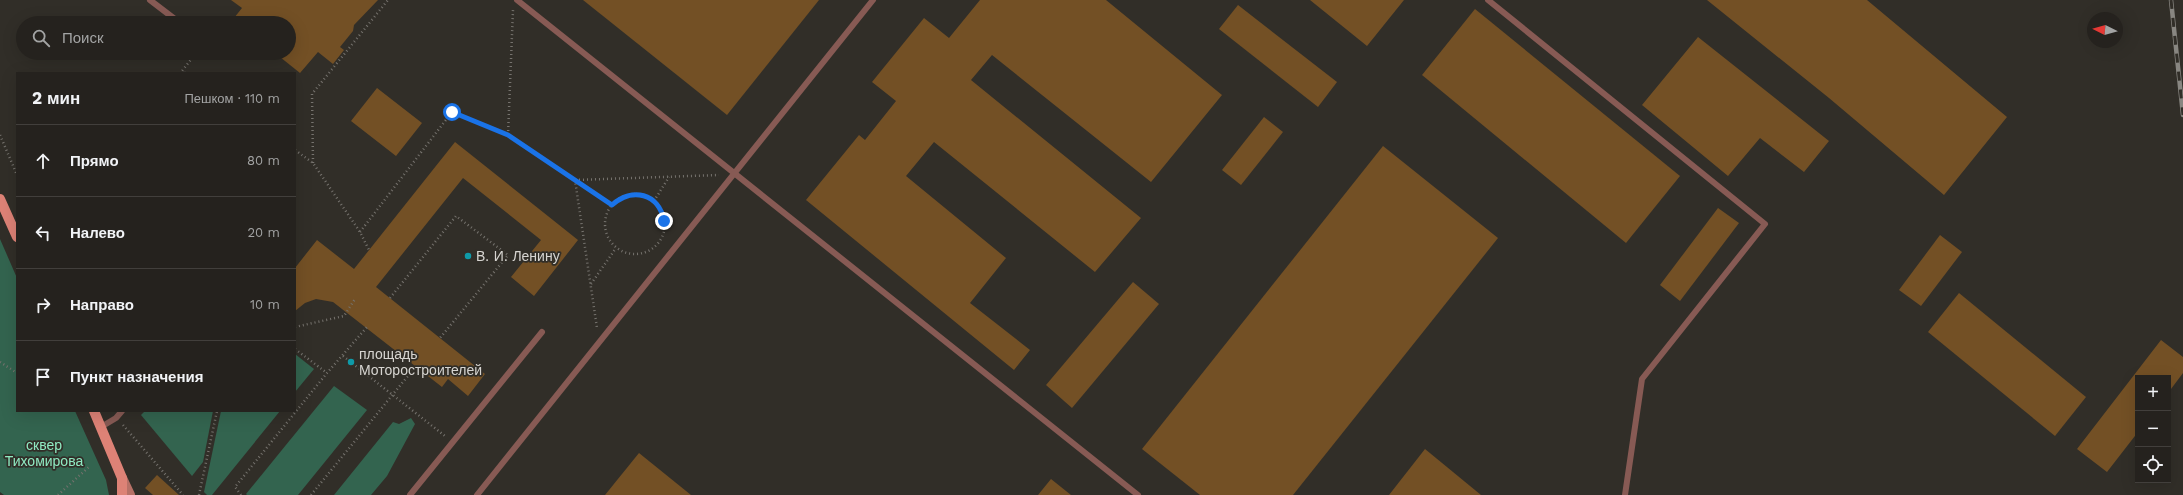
<!DOCTYPE html>
<html lang="ru">
<meta charset="utf-8">
<style>
body{margin:0;font-family:"Work Sans",sans-serif;background:#312f2b;color:#f1f3f6}
.controls{position:absolute;right:12px;bottom:12px;display:grid;overflow:hidden;border-radius:0px;box-shadow:0 4px 16px #0002}
.controls button{width:36px;height:36px;display:grid;place-items:center;padding:0;border:0;border-bottom:1px solid #423f3c;background:#25221e;color:#f1f3f6;font:20px sans-serif}
.compass{position:absolute;left:2087px;top:12px;width:36px;height:36px;border-radius:50%;background:#25221e;box-shadow:0 4px 16px #0002;rotate:275deg}
.stop{position:absolute;width:12px;height:12px;margin:-9px;border:3px solid #1a73e8;border-radius:50%;background:#fff}
.stop.end{background:#1a73e8;border-color:#fff;box-shadow:0 1px 4px #0008}
.list{margin:0;padding:0;list-style:none}
h2{display:flex;justify-content:space-between;align-items:center;height:52px;margin:0;padding:0 16px;font-size:17px}
h2 small{font-size:13px;font-weight:400;color:#a3a4a4}
.list li{display:grid;grid-template-columns:26px 1fr auto;gap:12px;align-items:center;box-sizing:border-box;height:72px;padding:0 16px;border-top:1px solid #423f3c}
.list b{display:block;font-size:15px;white-space:nowrap}
.list em{font-size:13px;font-style:normal;color:#a3a4a4}
.icon{flex:none;width:22px;height:22px;fill:none;stroke:currentColor;stroke-width:2;stroke-linecap:round;stroke-linejoin:round}
.map{position:relative;flex:none;width:2183px;height:495px;overflow:hidden}
.search{position:absolute;background:#25221e;box-shadow:0 4px 16px #0002;left:16px;top:16px;width:280px;height:44px;display:flex;align-items:center;gap:10px;box-sizing:border-box;padding:0 14px;border-radius:22px;color:#a3a4a4;font-size:15px}
.panel{position:absolute;background:#25221e;box-shadow:0 4px 16px #0002;left:16px;top:72px;width:280px;height:340px;border-radius:0px}
.map>svg:first-child{display:block}
.green{fill:#33644f}
.building{fill:#735025}
.lines{fill:none;stroke-linecap:round;stroke-linejoin:round}
.path{stroke:#76736e;stroke-width:2.5;stroke-dasharray:1 3;stroke-linecap:butt}
.lane{stroke:#875a54;stroke-width:6}
.secondary{stroke:#b77167;stroke-width:10}
.primary{stroke:#dd8276;stroke-width:10}
.rail-casing{stroke:#888681;stroke-width:4.5}
.rail{stroke:#312e28;stroke-width:3;stroke-dasharray:9;stroke-linecap:butt}
.route{stroke:#1a73e8;stroke-width:5}
.culture-dot{fill:#0f9aa8;stroke:#312e28;stroke-width:1.5}
.labels{text-anchor:middle;dominant-baseline:central;stroke-width:3.5;stroke-linejoin:round;paint-order:stroke}
.poi-label{font-size:14px;fill:#d7d5d1;stroke:#312e28;text-anchor:start}
.park-label{font-size:14px;fill:#8feac2;stroke:#312e28}
</style>
<div class="map">
<svg width="2183" height="495" viewBox="0 0 2183 495">
<rect width="100%" height="100%" fill="#312e28"/>
<g class="green">
<polygon points="0,239 17,278 17,411 75,411 106,480 109,495 4,495 0,492"/>
<polygon points="295,354 314,369 295,392"/>
<polygon points="334,386 367,410 298,495 247,495 246,494"/>
<polygon points="145,411 213,411 203,462 192,476 141,415"/>
<polygon points="221,411 280,411 212,495 207,495 204,492"/>
<polygon points="411,418 415,424 387,476 371,495 334,495 393,422 399,424"/>
</g>
<g class="building">
<polygon points="231,0 378,0 354,25 353,31 340,47 344,50 333,64 318,52 300,73 275,53 289,53 289,23 230,23 242,8"/>
<polygon points="583,0 819,0 727,115"/>
<polygon points="980,0 1106,0 1222,95 1151,182 992,55 971,80 1141,218 1095,272 934,142 906,176 1006,258 970,303 1030,350 1014,370 806,200 859,135 865,140 896,101 872,82 924,18 949,38"/>
<polygon points="1310,0 1404,0 1367,46"/>
<polygon points="1707,0 1867,0 2007,117 1944,195 1829,98"/>
<polygon points="1238,5 1337,82 1318,107 1219,29"/>
<polygon points="1475,9 1680,176 1626,243 1422,75"/>
<polygon points="1698,37 1829,141 1804,172 1760,138 1728,176 1642,105"/>
<polygon points="377,88 422,123 396,156 351,121"/>
<polygon points="1264,117 1283,132 1241,185 1222,170"/>
<polygon points="455,142 578,240 534,296 511,277 541,240 463,178 376,287 485,374 468,396 448,379 442,387 333,302 316,299 305,303 295,311 295,268 317,240 354,269"/>
<polygon points="1383,146 1498,238 1293,495 1200,495 1142,449"/>
<polygon points="1718,208 1739,223 1680,301 1660,285"/>
<polygon points="1940,235 1962,252 1921,306 1899,290"/>
<polygon points="1133,282 1159,304 1072,408 1046,385"/>
<polygon points="1959,293 2086,397 2055,436 1928,332"/>
<polygon points="2161,340 2183,357 2183,373 2168,393 2168,378 2138,378 2138,432 2107,472 2077,449"/>
<polygon points="1425,449 1481,495 1389,495"/>
<polygon points="639,453 691,495 605,495"/>
<polygon points="157,475 179,495 153,495 145,488"/>
<polygon points="1051,479 1071,495 1038,495"/>
</g>
<g class="lines">
<g class="path">
<polyline points="185,73 182,71 196,53"/>
<polyline points="0,135 17,175"/>
<polyline points="508,135 513,10"/>
<polyline points="295,150 313,163 360,232 369,250"/>
<polyline points="313,163 312,94 388,0"/>
<polyline points="575,180 719,175"/>
<polyline points="576,180 612,205"/>
<circle cx="635" cy="224" r="30"/>
<polyline points="654,201 669,177"/>
<polyline points="360,232 452,112 508,135 575,180 597,328"/>
<polyline points="591,284 616,248"/>
<polyline points="390,298 456,216 508,255 440,338"/>
<polyline points="295,327 344,316 355,299"/>
<polyline points="295,349 327,373"/>
<polyline points="343,356 445,436"/>
<polyline points="0,362 17,373"/>
<polyline points="123,425 183,495"/>
<polyline points="58,495 90,466"/>
<polyline points="199,495 217,411"/>
<polyline points="241,495 235,487 327,373 367,327"/>
<polyline points="311,495 416,366"/>
</g>
<g class="lane">
<polyline points="150,0 180,23"/>
<polyline points="517,0 1138,495"/>
<polyline points="1488,0 1765,224 1642,379 1625,495"/>
<polyline points="101,427 116,418 122,411"/>
<polyline points="410,495 542,332"/>
<polyline points="477,495 873,0"/>
</g>
<polyline class="secondary" points="122,478 130,495"/>
<g class="primary">
<polyline points="0,199 17,237"/>
<polyline points="94,411 122,478 122,495"/>
</g>
<g class="rail-casing">
<polyline id="rail" points="2171,0 2183,115"/>
</g>
<use href="#rail" class="rail"/>
</g>
<g class="lines">
<path class="route" d="M452,112L508,135L612,205C632,187 659,193 664,221"/>
</g>
<g class="culture-dot">
<circle cx="468" cy="256" r="4"/>
<circle cx="351" cy="362" r="4"/>
</g>
<g class="labels">
<g class="poi-label">
<text x="476" y="256">В. И. Ленину</text>
<text x="359" y="354">площадь<tspan x="359" dy="16">Моторостроителей</tspan></text>
</g>
<g class="park-label">
<text x="44" y="445">сквер<tspan x="44" dy="16">Тихомирова</tspan></text>
</g>
</g>
</svg>
<div class="controls">
<button>+</button>
<button>−</button>
<button><svg class="icon" aria-label="locate" viewBox="0 0 24 24"><circle cx="12" cy="12" r="6"/><path d="M12 2v4M12 18v4M2 12h4M18 12h4"/></svg></button>
</div>
<svg class="compass" viewBox="-18 -18 36 36"><path d="M0-13l5 13h-10z" fill="#e53935"/><path d="M0 13l5-13h-10z" fill="#a3a4a4"/></svg>
<div class="stop" style="left:452px;top:112px"></div>
<div class="stop end" style="left:664px;top:221px"></div>
<div class="search"><svg class="icon" aria-label="search" viewBox="0 0 24 24"><circle cx="10" cy="10" r="6"/><path d="M15 15l6 6"/></svg>Поиск</div>
<section class="panel">
<h2>2 мин<small>Пешком · 110 m</small></h2>
<ul class="list">
<li><svg class="icon" aria-label="ahead" viewBox="0 0 24 24"><path d="M12 20V5M6 11l6-6 6 6"/></svg><div><b>Прямо</b></div><em>80 m</em></li>
<li><svg class="icon" aria-label="left" viewBox="0 0 24 24"><path d="M17 20v-9H6M10 6l-5 5 5 5"/></svg><div><b>Налево</b></div><em>20 m</em></li>
<li><svg class="icon" aria-label="right" viewBox="0 0 24 24"><path d="M7 20v-9h11M14 6l5 5-5 5"/></svg><div><b>Направо</b></div><em>10 m</em></li>
<li><svg class="icon" aria-label="arrive" viewBox="0 0 24 24"><path d="M6 21V4h12l-3 4 3 4H6"/></svg><div><b>Пункт назначения</b></div></li>
</ul>
</section>
</div>
